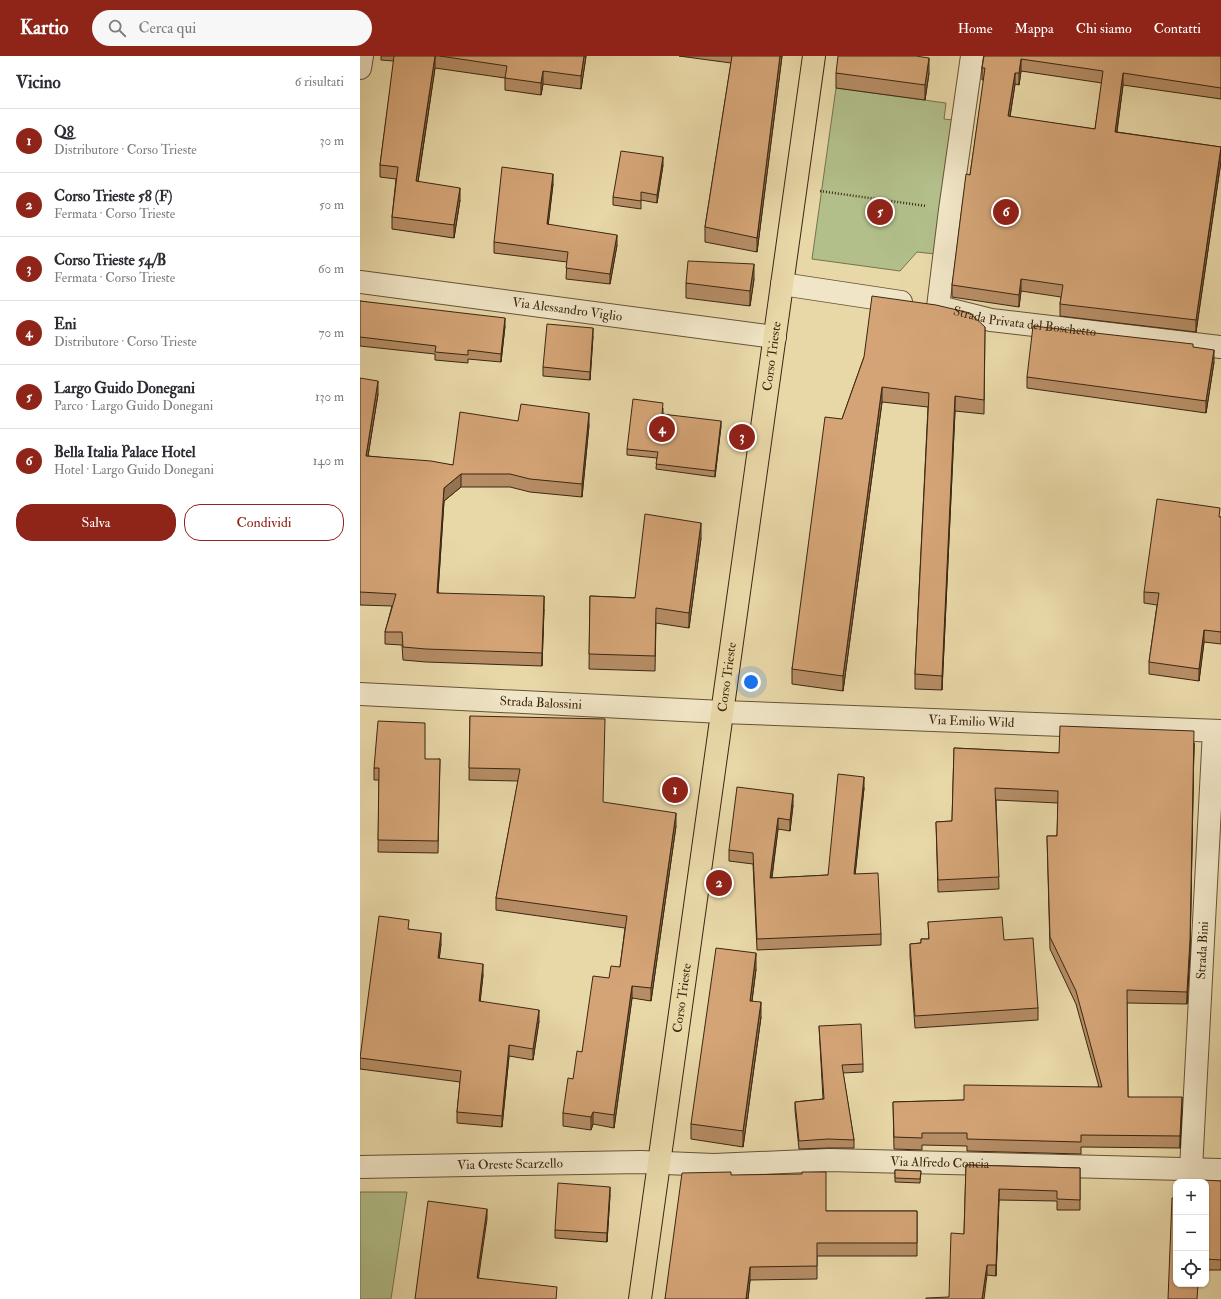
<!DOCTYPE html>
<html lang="it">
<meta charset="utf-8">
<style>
body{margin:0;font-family:"IM FELL Double Pica",serif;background:#f7f7f7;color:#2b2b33}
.controls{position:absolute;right:12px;bottom:12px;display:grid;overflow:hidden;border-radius:8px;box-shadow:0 1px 3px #0004}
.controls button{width:36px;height:36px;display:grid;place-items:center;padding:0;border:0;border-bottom:1px solid #e1e1e2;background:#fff;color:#2b2b33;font:20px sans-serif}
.you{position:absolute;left:391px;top:626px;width:14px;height:14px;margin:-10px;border:3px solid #fff;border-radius:50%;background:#1a73e8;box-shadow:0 0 0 6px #1a73e833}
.badge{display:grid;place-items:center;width:26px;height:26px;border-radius:50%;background:#8f2418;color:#fff;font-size:13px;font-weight:700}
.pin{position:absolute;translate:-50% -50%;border:2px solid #fff;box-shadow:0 1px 4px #0006}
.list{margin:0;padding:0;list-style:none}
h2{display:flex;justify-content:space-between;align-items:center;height:52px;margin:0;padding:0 16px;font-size:17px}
h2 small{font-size:13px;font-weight:400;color:#7c7c81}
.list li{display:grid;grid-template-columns:26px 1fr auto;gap:12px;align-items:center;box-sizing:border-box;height:64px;padding:0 16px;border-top:1px solid #e1e1e2}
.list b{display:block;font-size:15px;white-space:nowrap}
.list p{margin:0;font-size:13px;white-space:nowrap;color:#7c7c81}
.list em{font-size:13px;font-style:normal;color:#7c7c81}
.actions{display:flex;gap:8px;padding:12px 16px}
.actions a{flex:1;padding:9px 0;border:1px solid #8f2418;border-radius:16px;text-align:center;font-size:14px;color:#8f2418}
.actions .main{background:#8f2418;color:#fff}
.icon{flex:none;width:22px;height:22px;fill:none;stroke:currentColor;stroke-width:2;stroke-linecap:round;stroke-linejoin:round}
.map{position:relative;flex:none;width:861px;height:1243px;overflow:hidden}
header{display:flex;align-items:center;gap:24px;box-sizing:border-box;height:56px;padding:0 20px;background:#8f2418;color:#fff}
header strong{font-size:19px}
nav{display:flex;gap:22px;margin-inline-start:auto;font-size:14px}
.search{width:280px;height:36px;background:#f7f7f7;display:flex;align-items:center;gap:10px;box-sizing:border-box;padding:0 14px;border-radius:22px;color:#7c7c81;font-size:15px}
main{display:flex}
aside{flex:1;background:#fff}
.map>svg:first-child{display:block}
.green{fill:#b2bf8a;stroke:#76734e}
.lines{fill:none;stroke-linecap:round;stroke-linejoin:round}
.minor-casing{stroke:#665337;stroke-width:24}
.major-casing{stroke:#3b2712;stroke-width:24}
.path{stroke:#3b2712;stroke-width:2.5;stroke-dasharray:1 2;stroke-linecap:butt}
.minor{stroke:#f0e5c6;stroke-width:22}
.major{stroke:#e8d7a7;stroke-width:22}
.wall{fill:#b68d65;stroke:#3b2712;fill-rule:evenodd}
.shaded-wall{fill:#947353;stroke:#3b2712}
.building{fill:#d4a476;stroke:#3b2712;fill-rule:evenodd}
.labels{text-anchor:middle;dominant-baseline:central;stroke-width:4;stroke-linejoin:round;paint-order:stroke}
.street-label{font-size:13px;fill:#3b2712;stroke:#f0e5c6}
</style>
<header>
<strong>Kartio</strong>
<div class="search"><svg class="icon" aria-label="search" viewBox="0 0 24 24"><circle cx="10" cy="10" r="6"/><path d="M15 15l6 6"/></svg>Cerca qui</div>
<nav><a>Home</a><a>Mappa</a><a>Chi siamo</a><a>Contatti</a></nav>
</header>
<main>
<aside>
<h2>Vicino<small>6 risultati</small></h2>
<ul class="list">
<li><span class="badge">1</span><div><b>Q8</b><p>Distributore · Corso Trieste</p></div><em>30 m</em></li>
<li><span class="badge">2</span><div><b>Corso Trieste 58 (F)</b><p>Fermata · Corso Trieste</p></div><em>50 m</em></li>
<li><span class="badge">3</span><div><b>Corso Trieste 54/B</b><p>Fermata · Corso Trieste</p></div><em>60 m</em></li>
<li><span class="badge">4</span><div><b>Eni</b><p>Distributore · Corso Trieste</p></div><em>70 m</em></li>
<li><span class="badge">5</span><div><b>Largo Guido Donegani</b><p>Parco · Largo Guido Donegani</p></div><em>130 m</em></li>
<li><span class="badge">6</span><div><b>Bella Italia Palace Hotel</b><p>Hotel · Largo Guido Donegani</p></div><em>140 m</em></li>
</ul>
<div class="actions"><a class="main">Salva</a><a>Condividi</a></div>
</aside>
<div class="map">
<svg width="861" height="1243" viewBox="0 0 861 1243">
<rect width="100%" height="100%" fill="#e8d7a7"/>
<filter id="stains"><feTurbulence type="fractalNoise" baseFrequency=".005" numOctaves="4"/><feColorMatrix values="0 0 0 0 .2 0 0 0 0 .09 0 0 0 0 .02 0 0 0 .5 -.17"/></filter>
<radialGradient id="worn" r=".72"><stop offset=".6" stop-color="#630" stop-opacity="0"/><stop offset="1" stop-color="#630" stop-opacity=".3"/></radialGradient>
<g class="green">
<polygon points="476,32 586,47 584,63 602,65 575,198 557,196 540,215 452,203"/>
<polygon points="0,1136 47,1136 31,1243 0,1243"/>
</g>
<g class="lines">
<g class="minor-casing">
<g id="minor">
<polyline points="0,12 2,0"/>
<path id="s1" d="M0,226L415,281"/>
<polyline points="422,228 541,246"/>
<polyline points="578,251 590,154 612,0"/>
<path id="s2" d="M583,252L631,264L861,291"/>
<path id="s3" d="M0,638L362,656L861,675"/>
<path id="s4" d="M0,1111L281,1106L354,1109L469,1104L861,1114"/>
<path id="s5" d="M831,1113L854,675"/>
</g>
</g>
<g class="major-casing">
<g id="major">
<path id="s6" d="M280,1243L454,0"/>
</g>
</g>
<polyline class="path" points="460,135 566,150"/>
<use href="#minor" class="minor"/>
<use href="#major" class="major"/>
</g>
<g class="wall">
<polygon points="21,0 226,0 221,33 183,28 181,39 145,34 145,22 75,12 58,126 100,144 94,182 32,173 32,161 36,123 20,121 20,109 34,5 21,4"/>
<polygon points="319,0 422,0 397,196 345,186 345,171 371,7"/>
<path d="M624,0H861V43L763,29L757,76L861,91V105L836,276L700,260V248L701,241L661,235L659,251L592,241V229L610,119L624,24H622V12ZM661,15L742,27L735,73L650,61L655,28L659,29Z"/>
<polygon points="476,17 569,17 565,44 476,32"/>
<polygon points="303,109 297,147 281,144 281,153 253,149 253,141"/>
<polygon points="193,128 188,169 257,189 250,228 206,223 207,206 134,197 134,186"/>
<polygon points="394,223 390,250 326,242 326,227"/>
<polygon points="0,245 145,270 141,306 108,303 108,307 75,304 75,298 0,290"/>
<polygon points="625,271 624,358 595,355 582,634 555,633 555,618 568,351 522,346 483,635 432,628 432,613 482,363 504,301"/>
<polygon points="233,280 230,324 183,320 183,311"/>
<polygon points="833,291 854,306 846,357 667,332 667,321"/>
<polygon points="0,322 18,338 8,400 93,409 158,365 229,369 222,441 170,436 150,431 101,431 84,445 78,537 184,553 182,610 66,606 43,604 42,589 25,588 25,576 32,550 0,549"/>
<polygon points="303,352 303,358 361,370 355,421 296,413 297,402 267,399 267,393"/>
<polygon points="860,461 861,461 861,588 844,586 839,625 789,618 789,606 797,549 784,547 784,536"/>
<polygon points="341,482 329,572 296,567 295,615 229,613 230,540 275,542"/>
<polygon points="110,660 244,747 316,770 291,945 272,942 254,1072 233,1068 231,1074 203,1070 203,1057 213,1023 222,996 249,922 260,911 265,872 136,854 136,842 158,725 109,724"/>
<polygon points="834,687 830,896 827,948 767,947 768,1041 822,1053 820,1092 721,1091 721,1098 607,1095 607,1090 562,1089 562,1094 534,1093 533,1046 604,1044 739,1031 716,948 690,893 687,780 697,780 698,747 636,744 639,833 578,836 576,766 592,765 594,692 699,697"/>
<polygon points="80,703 78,797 18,796 19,724 14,724 14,712"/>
<polygon points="504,732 495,818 521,878 521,889 397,894 393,808 369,805 369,794 433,749 430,775 418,773 412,822 468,819"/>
<polygon points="568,866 644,884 678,952 678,964 555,972 550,900 550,888 561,887 561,883 569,883"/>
<polygon points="49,873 81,888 79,903 123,919 120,945 179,965 173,1004 149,1000 142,1071 97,1067 97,1056 100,1026 0,1013 0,1002"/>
<polygon points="396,913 392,945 401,961 383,1091 331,1083 331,1068"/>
<polygon points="459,970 503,1008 503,1016 483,1017 494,1084 494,1092 468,1092 439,1093 435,1054 435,1046 463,1043"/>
<polygon points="606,1109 720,1112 720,1154 697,1154 697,1145 639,1144 636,1220 627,1219 589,1241 604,1178"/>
<polygon points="535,1114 561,1115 560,1127 535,1126"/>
<polygon points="371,1119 466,1155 557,1155 557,1200 457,1200 457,1223 390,1224 388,1243 305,1243"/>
<polygon points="861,1125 861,1214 846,1214 846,1126"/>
<polygon points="250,1139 247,1186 195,1182 195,1174"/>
</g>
<g class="shaded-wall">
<polygon points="75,0 75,12 56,138 56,125"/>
<polygon points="224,0 226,0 221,33 221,20"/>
<polygon points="420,0 422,0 397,196 397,182"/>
<polygon points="569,2 569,17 565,44 565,29"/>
<polygon points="661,3 661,15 659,29 659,17"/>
<polygon points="183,15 183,28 181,39 181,27"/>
<polygon points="655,17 655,28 648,72 648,60"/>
<polygon points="763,17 763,29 755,88 755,76"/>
<polygon points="861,93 861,105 836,276 836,264"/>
<polygon points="303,101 303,109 297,147 297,139"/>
<polygon points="193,118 193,128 187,179 187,168"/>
<polygon points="100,132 100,144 94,182 94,169"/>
<polygon points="257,179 257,189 250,228 250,218"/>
<polygon points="394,208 394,223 390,250 390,235"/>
<polygon points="661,223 661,235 659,251 659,239"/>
<polygon points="145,262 145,270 141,306 141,298"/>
<polygon points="233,272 233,280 230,324 230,316"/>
<polygon points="854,294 854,306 846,357 846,345"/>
<polygon points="18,325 18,338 6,412 6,400"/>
<polygon points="522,331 522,346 483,635 483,620"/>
<polygon points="595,340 595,355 582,634 582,620"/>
<polygon points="229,357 229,369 222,441 222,428"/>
<polygon points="361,365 361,370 355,421 355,415"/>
<polygon points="101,418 101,431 84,445 77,550 77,537 84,432"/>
<polygon points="341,467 341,482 329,572 329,557"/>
<polygon points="184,540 184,553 182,610 182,597"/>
<polygon points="844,574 844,586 839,625 839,613"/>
<polygon points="834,687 830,896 827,948 827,936"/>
<polygon points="504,721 504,732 494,830 494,818"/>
<polygon points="433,738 433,749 430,775 430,764"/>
<polygon points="316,757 316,770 291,945 291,932"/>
<polygon points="418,762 418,773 410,833 410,822"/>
<polygon points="81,877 81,888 78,913 78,902"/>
<polygon points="396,897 396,913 390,960 390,945"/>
<polygon points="123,908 123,919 119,956 119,945"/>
<polygon points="272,930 272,942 254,1072 254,1059"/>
<polygon points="401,946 401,961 383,1091 383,1075"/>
<polygon points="179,954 179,965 173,1004 173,993"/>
<polygon points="149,989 149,1000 142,1071 142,1060"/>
<polygon points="822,1041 822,1053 820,1092 820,1080"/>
<polygon points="233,1056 233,1068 231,1074 231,1061"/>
<polygon points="250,1131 250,1139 247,1186 247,1177"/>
<polygon points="639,1133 639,1144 636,1220 636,1209"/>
<polygon points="127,1153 127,1163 117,1232 117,1222"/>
<polygon points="627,1209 627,1219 624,1243 622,1243"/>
<polygon points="390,1211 390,1224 388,1243 386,1243"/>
</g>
<g class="building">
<polygon points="34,0 75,0 56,125 100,132 94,169 32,161 38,111 20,109"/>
<polygon points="80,0 224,0 221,20 183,15 181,27 145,22 147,10"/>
<polygon points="372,0 420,0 397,182 345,171"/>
<polygon points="478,0 556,0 569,2 565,29 476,17"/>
<path d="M624,0H861V32L763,17L755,76L861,91L836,264L700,248L703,229L661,223L659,239L592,229L606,118L610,119L625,12H622ZM661,3L743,15L735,73L648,60L655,17H659Z"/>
<polygon points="261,95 303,101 297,139 281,136 281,145 253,141"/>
<polygon points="142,111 193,118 187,168 257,179 250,218 206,212 208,196 134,186"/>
<polygon points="328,205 394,208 390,235 326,227"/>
<polygon points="512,240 576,249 610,257 625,271 624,344 595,340 582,620 555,618 569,337 522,331 483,620 432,613 465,361 482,363 504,301"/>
<polygon points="0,245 145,262 141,298 108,294 108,299 75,296 76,290 0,281"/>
<polygon points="187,268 233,272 230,316 183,311"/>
<polygon points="673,270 833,288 833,291 854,294 846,345 667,321"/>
<polygon points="0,322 18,325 6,400 71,405 93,409 100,356 158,365 161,348 229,357 222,428 170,423 150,418 101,418 84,432 77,537 184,540 182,597 66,593 43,591 42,576 25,576 36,538 0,536"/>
<polygon points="273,343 303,347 302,358 361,365 355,415 296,408 298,396 267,393"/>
<polygon points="797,443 860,452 859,461 861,461 861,576 844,574 839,613 789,606 799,537 784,536"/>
<polygon points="285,458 341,467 329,557 296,552 295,600 229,598 230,540 275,542"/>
<polygon points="110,660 245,663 243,746 316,757 291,932 272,930 254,1059 233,1056 231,1061 203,1057 208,1022 213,1023 217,995 222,996 233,920 249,922 251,910 260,911 267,860 136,842 160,713 109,712"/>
<polygon points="18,665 65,667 65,703 80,703 78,785 18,784 19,712 14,712"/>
<polygon points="700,670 834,675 830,884 827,936 767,934 768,1041 822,1041 820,1080 721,1079 721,1086 607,1083 607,1077 562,1077 562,1082 534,1081 533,1046 604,1044 604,1029 742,1031 716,935 690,881 687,780 697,780 698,735 635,732 639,821 578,824 576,766 592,765 594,692 699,697"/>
<polygon points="478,718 504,721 494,818 518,817 521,878 397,883 393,797 369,794 377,731 433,738 430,764 418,762 410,822 468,819"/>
<polygon points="19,860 49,864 48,873 81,877 78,902 123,908 119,945 179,954 173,993 149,989 142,1060 97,1056 101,1015 0,1002"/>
<polygon points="642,861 644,884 673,882 678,952 555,960 550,888 561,887 561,883 569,883 568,866"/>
<polygon points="356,892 396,897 390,945 401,946 383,1075 331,1068"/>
<polygon points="501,968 503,1008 482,1009 494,1084 468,1083 439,1085 435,1046 464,1043 459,970"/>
<polygon points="606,1109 720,1112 720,1144 697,1143 697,1135 639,1133 636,1209 627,1209 622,1243 566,1243 566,1242 589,1241 591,1177 604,1178"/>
<polygon points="535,1114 561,1115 560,1123 535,1122"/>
<polygon points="371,1116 371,1119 442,1118 442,1116 466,1116 466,1155 557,1155 557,1187 457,1187 457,1210 390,1211 386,1243 305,1243 322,1117"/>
<polygon points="842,1124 861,1125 861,1204 846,1203 846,1126 842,1126"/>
<polygon points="198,1127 250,1131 247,1177 195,1174"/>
<polygon points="812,1142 816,1142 816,1228 838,1228 837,1243 808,1243"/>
<polygon points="68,1145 127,1153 117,1222 197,1231 196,1243 55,1243"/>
</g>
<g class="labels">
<g class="street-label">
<text stroke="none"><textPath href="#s1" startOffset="209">Via Alessandro Viglio</textPath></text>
<text stroke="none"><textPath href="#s2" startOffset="83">Strada Privata del Boschetto</textPath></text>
<text stroke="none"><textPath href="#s6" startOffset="952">Corso Trieste</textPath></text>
<text stroke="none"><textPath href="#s6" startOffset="628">Corso Trieste</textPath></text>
<text stroke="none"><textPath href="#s3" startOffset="181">Strada Balossini</textPath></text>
<text stroke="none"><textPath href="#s3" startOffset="612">Via Emilio Wild</textPath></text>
<text stroke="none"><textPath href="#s5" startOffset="219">Strada Bini</textPath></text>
<text stroke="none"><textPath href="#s6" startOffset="304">Corso Trieste</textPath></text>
<text stroke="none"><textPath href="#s4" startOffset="580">Via Alfredo Concia</textPath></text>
<text stroke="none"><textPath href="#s4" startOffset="150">Via Oreste Scarzello</textPath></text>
</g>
</g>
<rect width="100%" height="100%" filter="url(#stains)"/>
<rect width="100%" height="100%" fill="url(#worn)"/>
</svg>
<div class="controls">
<button>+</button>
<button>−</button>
<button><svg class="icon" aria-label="locate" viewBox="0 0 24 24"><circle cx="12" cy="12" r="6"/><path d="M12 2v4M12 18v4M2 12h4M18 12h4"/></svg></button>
</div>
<div class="you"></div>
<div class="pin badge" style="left:315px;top:734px">1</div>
<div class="pin badge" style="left:359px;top:827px">2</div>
<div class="pin badge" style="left:382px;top:381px">3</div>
<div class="pin badge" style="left:302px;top:373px">4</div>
<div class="pin badge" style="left:520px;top:156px">5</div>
<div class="pin badge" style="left:646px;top:156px">6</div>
</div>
</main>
